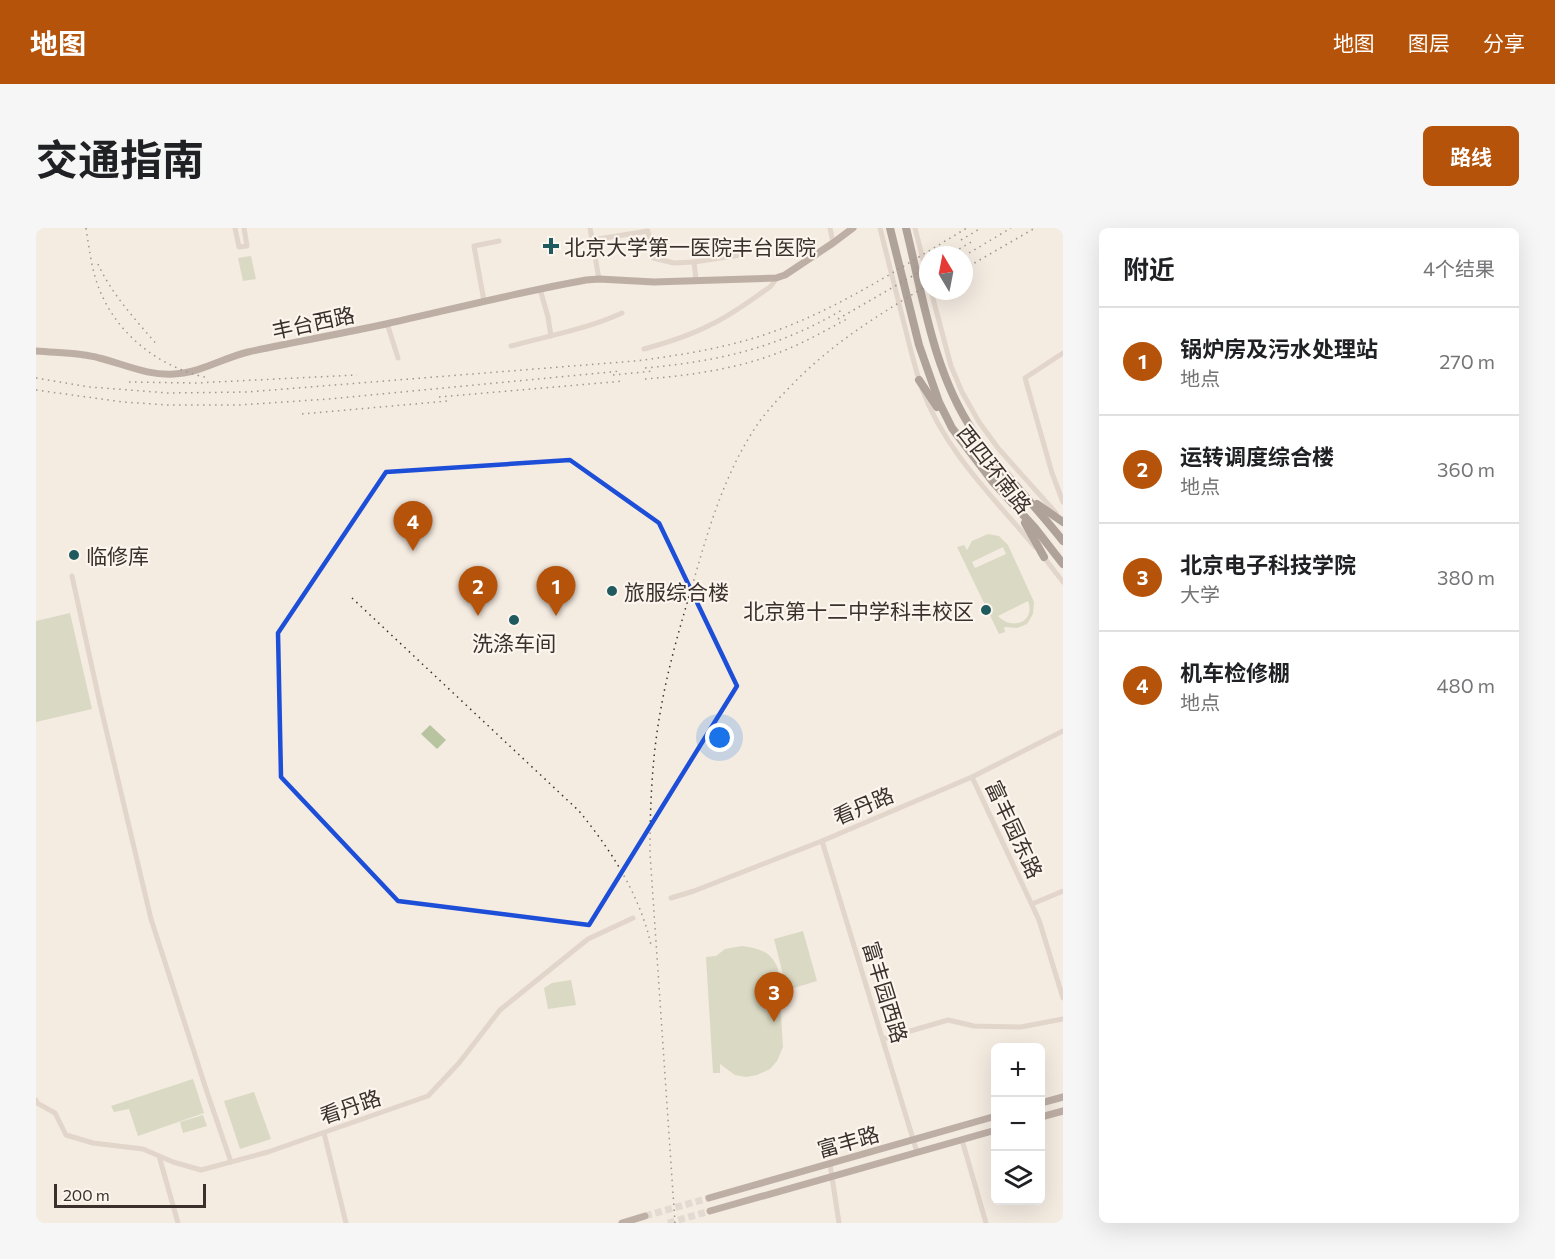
<!DOCTYPE html>
<html lang="zh">
<meta charset="utf-8">
<style>
body{margin:0;font-family:Commissioner,"Noto Sans SC",sans-serif;background:#f6f6f6;color:#202124}
.controls{position:absolute;right:18px;bottom:18px;display:grid;overflow:hidden;border-radius:9px;box-shadow:0 6px 24px #0002}
.controls button{width:54px;height:54px;display:grid;place-items:center;padding:0;border:0;border-bottom:2px solid #e0e0e0;background:#fff;color:#202124;font:30px sans-serif}
.compass{position:absolute;left:883px;top:18px;width:54px;height:54px;border-radius:50%;background:#fff;box-shadow:0 6px 24px #0002;rotate:350deg}
.scale{position:absolute;left:18px;bottom:15px;width:152px;box-sizing:border-box;padding-left:6px;border:3px solid #3b302b;border-top:0;font-size:16px;line-height:21px;white-space:nowrap;color:#3b302b;-webkit-text-stroke:4px #fbf5ee;paint-order:stroke}
.you{position:absolute;left:684px;top:510px;width:21px;height:21px;margin:-15px;border:4px solid #fff;border-radius:50%;background:#1a73e8;box-shadow:0 0 0 9px #1a73e833}
.badge{display:grid;place-items:center;width:39px;height:39px;border-radius:50%;background:#b45309;color:#fff;font-size:20px;font-weight:700}
.pin{position:absolute;translate:-50% -50px;filter:drop-shadow(0 2px 3px #0008)}
.pin::after{content:'';position:absolute;top:32px;width:21px;height:18px;background:inherit;clip-path:polygon(0 0,100% 0,50% 100%)}
.list{margin:0;padding:0;list-style:none}
h2{display:flex;justify-content:space-between;align-items:center;height:78px;margin:0;padding:0 24px;font-size:26px}
h2 small{font-size:20px;font-weight:400;color:#757577}
.list li{display:grid;grid-template-columns:39px 1fr auto;gap:18px;align-items:center;box-sizing:border-box;height:108px;padding:0 24px;border-top:2px solid #e0e0e0}
.list b{display:block;font-size:22px;white-space:nowrap}
.list p{margin:0;font-size:20px;white-space:nowrap;color:#757577}
.list em{font-size:20px;font-style:normal;color:#757577}
.icon{flex:none;width:33px;height:33px;fill:none;stroke:currentColor;stroke-width:2;stroke-linecap:round;stroke-linejoin:round}
.map{position:relative;flex:none;width:1027px;height:995px;overflow:hidden;border-radius:9px}
header{display:flex;align-items:center;gap:36px;box-sizing:border-box;height:84px;padding:0 30px;background:#b45309;color:#fff}
header strong{font-size:28px}
nav{display:flex;gap:33px;margin-inline-start:auto;font-size:21px}
.intro{display:flex;align-items:center;justify-content:space-between;box-sizing:border-box;height:144px;padding:0 36px}
h1{margin:0;font-size:42px}
.button{padding:15px 27px;border-radius:9px;background:#b45309;color:#fff;font-size:21px;font-weight:700}
main{display:flex;gap:36px;padding:0 36px}
aside{flex:1;background:#fff;border-radius:9px;box-shadow:0 6px 24px #0002}
.map>svg:first-child{display:block}
.green{fill:#b8c4a0;fill-rule:evenodd}
.lines{fill:none;stroke-linecap:round;stroke-linejoin:round}
.major-tunnel{stroke:#cfc6bd;stroke-width:7;stroke-dasharray:7 3.5;stroke-linecap:butt}
.minor{stroke:#cdbbac;stroke-width:5}
.major{stroke:#7d675c;stroke-width:7}
.highway{stroke:#5c4a42;stroke-width:8}
.rail{stroke:#3b302b;stroke-width:1.5;stroke-dasharray:1.5 4.5;stroke-linecap:butt}
.marked{fill:none;stroke:#1d4ed8;stroke-width:4.5;stroke-linejoin:round}
.poi-dot{fill:#1f5a5e;stroke:#fbf5ee;stroke-width:2}
.labels{text-anchor:middle;dominant-baseline:central;stroke-width:4.5;stroke-linejoin:round;paint-order:stroke}
.poi-label{font-size:21px;fill:#3b302b;stroke:#fbf5ee;text-anchor:start}
.street-label{font-size:21px;fill:#3b302b;stroke:#fbf5ee}
</style>
<header>
<strong>地图</strong>
<nav><a>地图</a><a>图层</a><a>分享</a></nav>
</header>
<div class="intro"><h1>交通指南</h1><a class="button">路线</a></div>
<main>
<div class="map">
<svg width="1027" height="995" viewBox="0 0 1027 995">
<rect width="100%" height="100%" fill="#f4ebe1"/>
<g class="green">
<polygon points="215,28 220,51 207,53 202,30"/>
<path d="M952,306L963,308L972,317L998,374L997,386L991,396L981,400L968,399L969,404L963,406L921,319L928,317L931,322L936,313ZM967,319L970,326L939,340L936,334ZM992,373C1000,394 976,403 962,388Z"/>
<polygon points="34,385 56,481 0,494 0,393"/>
<polygon points="394,497 410,512 401,521 385,506"/>
<polygon points="767,703 781,753 751,762 738,711"/>
<path d="M706,718C724,721 735,723 742,741L747,819L741,833L734,841L721,847L710,849L699,847L684,836V845H677L670,729L680,728L689,721Z"/>
<polygon points="535,752 540,777 512,781 508,760 516,755"/>
<polygon points="157,851 168,885 102,908 93,881 78,884 75,878"/>
<polygon points="218,864 235,911 204,921 188,873"/>
<polygon points="167,887 171,898 147,905 144,894"/>
</g>
<g class="lines">
<g class="major-tunnel">
<polyline points="609,988 673,970"/>
<polyline points="632,995 674,983"/>
</g>
<g class="minor">
<polyline points="199,0 203,19 211,18 208,0"/>
<polyline points="554,0 563,51"/>
<polyline points="794,0 797,15"/>
<polyline points="844,0 876,127 883,152"/>
<polyline points="879,0 892,51"/>
<polyline points="556,12 612,3 617,30 638,35 658,34"/>
<polyline points="660,52 658,34 704,27"/>
<polyline points="504,61 512,89 515,108"/>
<polyline points="895,63 915,138 926,164 943,194 962,220 1020,285"/>
<polyline points="448,73 438,18 463,13"/>
<polyline points="351,95 362,130"/>
<path d="M475,118C512,108 551,101 586,85"/>
<path d="M608,121C630,115 653,108 674,97C696,87 715,72 734,59L738,54L740,50"/>
<polyline points="1027,125 989,150 1016,245 1027,274"/>
<path d="M886,161C909,223 957,269 999,319"/>
<polyline points="1007,328 1027,354"/>
<polyline points="36,348 64,476 115,691 171,864 195,934"/>
<polyline points="936,549 1003,692 1027,770"/>
<polyline points="786,613 881,924"/>
<polyline points="635,670 658,663 786,613 936,549 1027,503"/>
<polyline points="996,676 1027,663"/>
<polyline points="847,811 912,792 938,798 985,799 1027,791"/>
<polyline points="0,872 1,875 19,885 30,907 57,915 107,921 137,934 165,942 232,924 392,868 423,835 464,782 552,711 597,690"/>
<polyline points="288,905 310,995"/>
<polyline points="926,912 950,995"/>
<polyline points="123,928 142,995"/>
<polyline points="794,936 803,995"/>
</g>
<g class="major">
<path d="M0,123C21,125 43,124 63,130C88,136 112,148 138,146C164,145 187,130 212,124C258,114 304,106 350,96C417,81 483,64 550,52L563,51L618,54L740,50L749,47L797,15L817,0"/>
<polyline points="1005,875 1027,869"/>
<polyline points="1005,889 1027,883"/>
<polyline points="673,970 960,888"/>
<polyline points="674,983 960,902"/>
<polyline points="586,995 609,988"/>
</g>
<g class="highway">
<polyline points="854,0 883,117 903,174 916,200 957,254 999,300 1027,336"/>
<path d="M870,0C887,69 897,143 937,203C963,242 998,276 1027,313"/>
<polyline points="883,152 901,179"/>
<polyline points="1001,276 1027,294"/>
<polyline points="989,295 1008,329"/>
</g>
<g class="rail">
<path d="M50,0C53,19 55,37 61,55C78,105 123,140 173,150"/>
<polyline points="925,12 945,0"/>
<polyline points="913,27 935,14"/>
<polyline points="928,28 975,0"/>
<path d="M62,36C76,67 100,92 122,118"/>
<polyline points="928,41 999,0"/>
<polyline points="802,91 892,39"/>
<path d="M609,140C684,133 741,120 806,82"/>
<polyline points="577,147 618,143"/>
<path d="M0,150L54,159L132,165L211,164L599,133C647,127 696,119 742,102C809,77 870,36 931,0"/>
<path d="M609,151C659,147 708,140 754,120C773,112 792,101 811,91"/>
<polyline points="93,154 159,155 321,147"/>
<polyline points="0,162 87,174 132,177 203,177 293,171 585,143"/>
<polyline points="403,169 588,153"/>
<polyline points="266,186 412,173"/>
<path d="M316,370L543,583C575,622 604,667 615,717"/>
<path d="M639,995L614,625C614,577 616,528 625,480C633,435 646,392 659,348C675,292 692,237 726,190C734,180 742,171 750,163C793,117 839,89 892,57"/>
</g>
</g>
<path d="M0 0H1027V995H0ZM534,232L623,295L701,458L553,697L362,673L245,549L242,405L350,244Z" fill="#f4ebe1" fill-opacity=".55" fill-rule="evenodd"/>
<path class="marked" d="M534,232L623,295L701,458L553,697L362,673L245,549L242,405L350,244Z"/>
<g class="poi-dot">
<path d="M512 9h6v6h6v6h-6v6h-6v-6h-6v-6h6z"/>
<circle cx="38" cy="327" r="6"/>
<circle cx="576" cy="363" r="6"/>
<circle cx="950" cy="382" r="6"/>
<circle cx="478" cy="392" r="6"/>
</g>
<g class="labels">
<g class="poi-label">
<text x="528" y="18">北京大学第一医院丰台医院</text>
<text x="50" y="327">临修库</text>
<text x="588" y="363">旅服综合楼</text>
<text x="938" y="382" text-anchor="end">北京第十二中学科丰校区</text>
<text x="478" y="414" text-anchor="middle">洗涤车间</text>
</g>
<g class="street-label">
<text transform="translate(277 94) rotate(-12)">丰台西路</text>
<text transform="translate(959 241) rotate(52)">西四环南路</text>
<text transform="translate(827 577) rotate(-23)">看丹路</text>
<text transform="translate(979 601) rotate(65)">富丰园东路</text>
<text transform="translate(850 764) rotate(73)">富丰园西路</text>
<text transform="translate(314 878) rotate(-19)">看丹路</text>
<text transform="translate(812 913) rotate(-16)">富丰路</text>
</g>
</g>
</svg>
<div class="controls">
<button>+</button>
<button>−</button>
<button><svg class="icon" aria-label="layers" viewBox="0 0 24 24"><path d="M12 4l9 5-9 5-9-5zM3 14l9 5 9-5"/></svg></button>
</div>
<svg class="compass" viewBox="-18 -18 36 36"><path d="M0-13l5 13h-10z" fill="#e53935"/><path d="M0 13l5-13h-10z" fill="#757577"/></svg>
<div class="scale">200 m</div>
<div class="you"></div>
<div class="pin badge" style="left:520px;top:388px">1</div>
<div class="pin badge" style="left:442px;top:388px">2</div>
<div class="pin badge" style="left:738px;top:794px">3</div>
<div class="pin badge" style="left:377px;top:323px">4</div>
</div>
<aside>
<h2>附近<small>4个结果</small></h2>
<ul class="list">
<li><span class="badge">1</span><div><b>锅炉房及污水处理站</b><p>地点</p></div><em>270 m</em></li>
<li><span class="badge">2</span><div><b>运转调度综合楼</b><p>地点</p></div><em>360 m</em></li>
<li><span class="badge">3</span><div><b>北京电子科技学院</b><p>大学</p></div><em>380 m</em></li>
<li><span class="badge">4</span><div><b>机车检修棚</b><p>地点</p></div><em>480 m</em></li>
</ul>
</aside>
</main>
